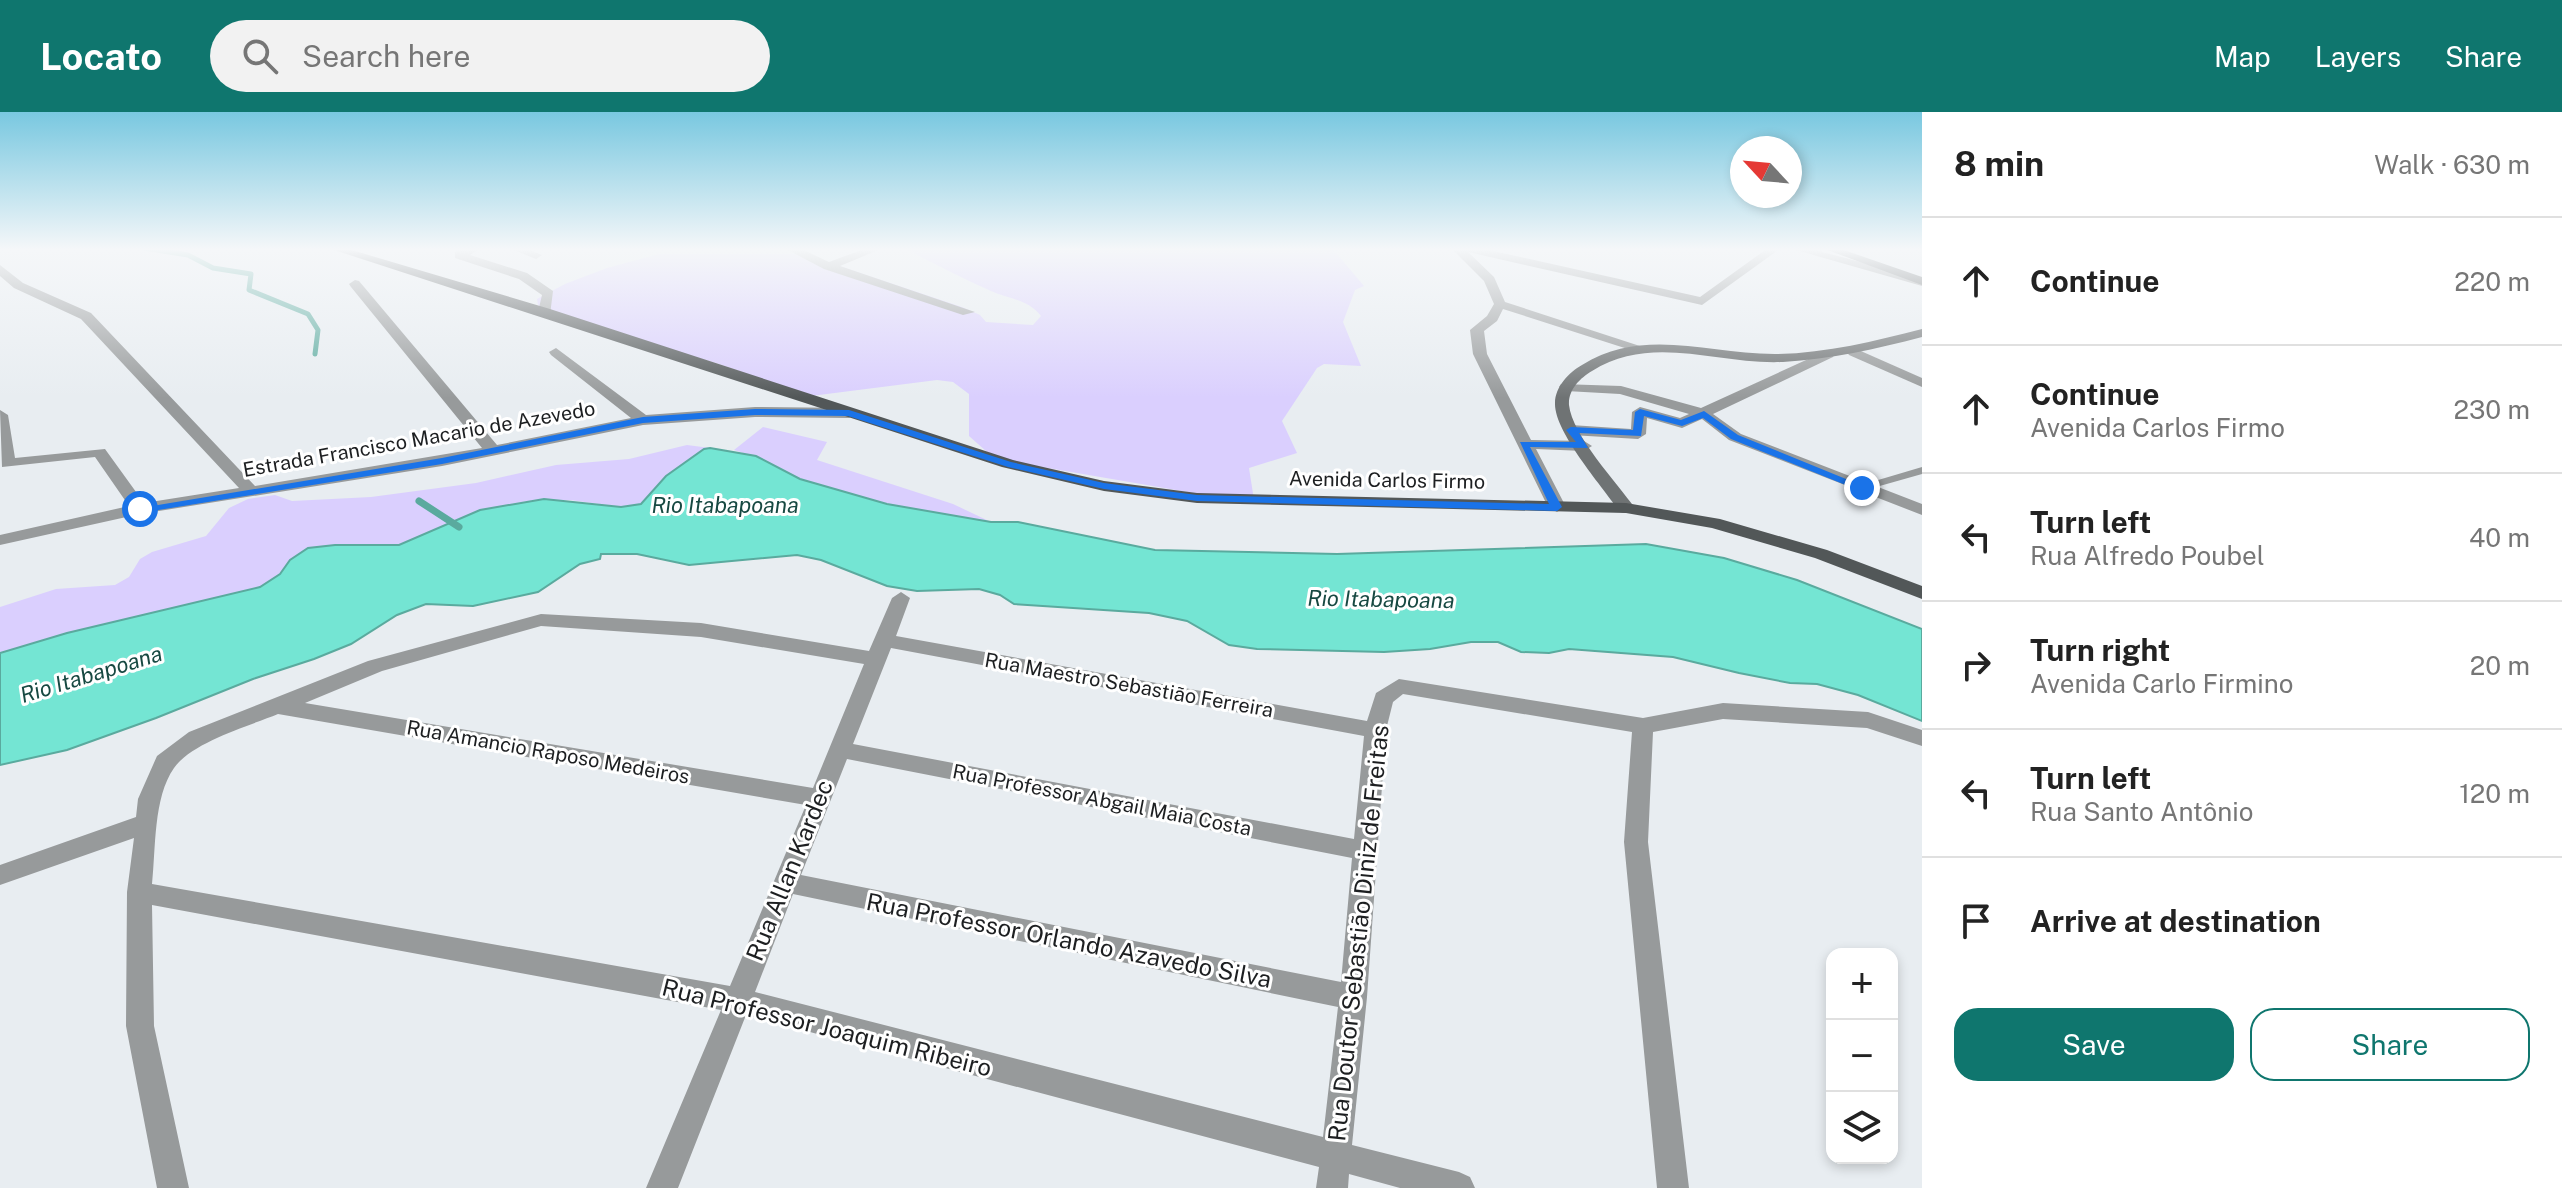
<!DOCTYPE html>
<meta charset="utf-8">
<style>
body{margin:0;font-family:"Public Sans",sans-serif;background:#f2f2f2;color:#222}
.controls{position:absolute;right:24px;bottom:24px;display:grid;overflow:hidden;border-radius:16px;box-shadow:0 4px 12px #0003}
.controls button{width:72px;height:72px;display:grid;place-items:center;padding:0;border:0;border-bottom:2px solid #e0e0e0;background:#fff;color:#222;font:40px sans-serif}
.compass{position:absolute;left:1730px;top:24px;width:72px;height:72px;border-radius:50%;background:#fff;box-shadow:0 4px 12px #0003;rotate:296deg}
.stop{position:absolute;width:24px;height:24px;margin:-18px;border:6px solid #1a73e8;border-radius:50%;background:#fff}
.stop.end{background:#1a73e8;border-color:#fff;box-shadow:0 2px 8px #0008}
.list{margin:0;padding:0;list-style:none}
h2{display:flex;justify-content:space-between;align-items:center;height:104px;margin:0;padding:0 32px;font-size:34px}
h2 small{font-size:26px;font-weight:400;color:#767676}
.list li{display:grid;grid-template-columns:52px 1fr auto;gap:24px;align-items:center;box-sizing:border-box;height:128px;padding:0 32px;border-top:2px solid #e0e0e0}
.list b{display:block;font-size:30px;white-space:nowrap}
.list p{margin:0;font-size:26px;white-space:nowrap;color:#767676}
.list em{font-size:26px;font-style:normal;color:#767676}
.actions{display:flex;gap:16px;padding:24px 32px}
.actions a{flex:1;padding:18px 0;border:2px solid #0f766e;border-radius:24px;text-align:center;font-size:28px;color:#0f766e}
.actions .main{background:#0f766e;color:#fff}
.icon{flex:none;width:44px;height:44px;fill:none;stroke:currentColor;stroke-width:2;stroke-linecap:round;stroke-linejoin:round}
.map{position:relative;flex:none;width:1922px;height:1076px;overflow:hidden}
header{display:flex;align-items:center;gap:48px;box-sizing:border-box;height:112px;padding:0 40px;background:#0f766e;color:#fff}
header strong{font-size:38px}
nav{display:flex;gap:44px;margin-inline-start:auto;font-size:28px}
.search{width:560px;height:72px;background:#f2f2f2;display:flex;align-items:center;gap:20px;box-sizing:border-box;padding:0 28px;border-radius:44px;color:#767676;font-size:30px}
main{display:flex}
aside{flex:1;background:#fff}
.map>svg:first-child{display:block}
.green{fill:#dacffe}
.water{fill:#74e5d3;stroke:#5aaa9e;stroke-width:2}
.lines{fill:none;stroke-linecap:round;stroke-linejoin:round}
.stream-far1{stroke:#5aaa9e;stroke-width:5}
.stream{stroke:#5aaa9e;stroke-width:7}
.lane{fill:#979a9b;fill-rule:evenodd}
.street{fill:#979a9b;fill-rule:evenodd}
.secondary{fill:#6f7374;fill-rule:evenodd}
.primary{fill:#525758;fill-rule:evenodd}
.route{fill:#1a73e8}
.labels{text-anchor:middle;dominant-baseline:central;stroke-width:6;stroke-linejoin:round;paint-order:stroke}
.street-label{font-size:20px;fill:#1d1f21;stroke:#fff}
.water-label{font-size:22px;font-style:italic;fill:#174942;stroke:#fff}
.near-street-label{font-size:24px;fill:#1d1f21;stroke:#fff}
</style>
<header>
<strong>Locato</strong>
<div class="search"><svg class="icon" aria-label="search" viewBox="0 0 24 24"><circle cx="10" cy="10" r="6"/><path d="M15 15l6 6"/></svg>Search here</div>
<nav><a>Map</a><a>Layers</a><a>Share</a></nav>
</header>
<main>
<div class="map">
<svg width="1922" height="1076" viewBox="0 0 1922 1076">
<rect width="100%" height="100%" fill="#e8edf1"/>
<g class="green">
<path d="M903,136H1332L1364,174L1355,178L1343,210L1361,254L1324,252L1317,256L1282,309L1297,341L1249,356L1254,388H1234L995,347L969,324V282L953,270L937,268L811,284L716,251L551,204L538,193L537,187L565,172L607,156L659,142H804L962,195L980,203L986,210L1033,213L1041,204C1028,187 1009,187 991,179C961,166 932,150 903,136Z"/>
<path d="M763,315L827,330L817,348L953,392L991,410C927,399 863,390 802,368C778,359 758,345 734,338Z"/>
<polygon points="687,333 710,336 704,337 666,364 641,392 621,395 570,388 528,389 480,398 399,433 308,436 290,448 280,462 260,475 67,521 0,541 0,495 56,477 115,473 129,465 140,447 152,440 206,424 229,396 248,387 275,383 292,389 371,385 476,371 556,353 629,347"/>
</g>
<polygon class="water" points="710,336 756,344 800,367 887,392 991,410 1018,410 1155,438 1337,442 1646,432 1724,446 1797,468 1922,517 1922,609 1858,583 1817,572 1790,571 1739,561 1673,545 1569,537 1549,541 1521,540 1498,530 1471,530 1430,537 1384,540 1257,537 1229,533 1187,509 1149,501 1014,492 1000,483 979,477 917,479 887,474 821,448 797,443 689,453 637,442 601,442 600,447 580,452 538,480 473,494 426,492 397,503 351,532 314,547 253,567 156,606 67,638 0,653 0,541 67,521 260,475 280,462 290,448 308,436 335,433 399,433 480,398 544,387 621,395 641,392 666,364 704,337"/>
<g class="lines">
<polyline class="stream-far1" points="144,136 188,143 213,156 251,162 249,178 308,202 318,218 315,242"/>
<polyline class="stream" points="419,389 459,415"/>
<polygon class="lane" points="1922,355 1922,362 1862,379 1856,376 1858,374"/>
<g class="street">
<polygon points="466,136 481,136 470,143 527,161 553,179 550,203 538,200 542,183 519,167 455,146 455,140"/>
<polygon points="509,136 525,136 542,143 536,147"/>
<polygon points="784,136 799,136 829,150 867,136 883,136 840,154 975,200 963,203 824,157"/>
<polygon points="1451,136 1480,136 1700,185 1768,136 1781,136 1702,193 1468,140 1494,165 1505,190 1646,236 1634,239 1503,197 1497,209 1484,219 1487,242 1531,328 1584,329 1592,334 1584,339 1536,337 1566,395 1557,400 1548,395 1473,242 1470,218 1487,204 1494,192 1484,169"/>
<polygon points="1789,136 1807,136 1922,166 1922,174"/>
<polygon points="0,153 23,171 91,201 255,374 482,336 351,175 349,172 355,168 359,169 497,333 631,306 551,243 549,240 556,236 646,303 755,295 849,296 857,301 849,306 755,305 643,313 442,354 140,402 0,433 0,423 129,394 95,345 2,355 0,298 8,303 15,346 105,337 144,391 239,376 81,207 14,176 0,164"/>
<polygon points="1854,236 1922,266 1922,275 1849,243 1847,240"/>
<polygon points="1828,238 1835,242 1833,245 1713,302 1741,322 1922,392 1922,403 1729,328 1702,307 1682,316 1647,306 1646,322 1638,327 1571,323 1563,318 1571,313 1631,317 1632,300 1640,295 1680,306 1689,302 1620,282 1566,279 1559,275 1561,272 1621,274 1701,296"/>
<path d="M901,480L910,486L896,524L1367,609L1376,581L1399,567L1643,606L1723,591L1868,600L1922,618V634L1867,616L1723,607L1653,620L1648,730L1689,1076H1657L1624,730L1632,620L1403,582L1393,590L1386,618L1367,885L1352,1033L1459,1060L1470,1065L1475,1076H1400L1349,1062L1348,1076H1316L1319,1055L746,903L678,1076H646L721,898L152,793L154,914L189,1076H157L126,914L127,780L134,726L0,773V753L136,705L138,687L157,644L189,620L368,549L541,502L701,511L869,539L892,486ZM541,514L701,525L864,552L813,676L305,591L382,559ZM891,536L1364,624L1354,727L853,632ZM278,602L806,693L730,874L152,772C156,737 153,686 174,656C192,630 249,614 278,602ZM847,647L1352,746L1341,870L801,763ZM793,782L1338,895L1323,1025L755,880Z"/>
</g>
<path class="secondary" d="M1922,217V225C1876,237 1831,247 1783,250C1718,253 1652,221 1592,259C1580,266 1568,278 1569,293C1572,323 1617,371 1635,396L1626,401L1620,400C1603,375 1554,320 1555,291C1555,275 1569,260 1582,253C1645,214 1710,243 1778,242C1827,241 1875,229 1922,217Z"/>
<g class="primary">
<polygon points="328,136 345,136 550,197 1013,348 1104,369 1197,381 1626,391 1720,407 1827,438 1922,474 1922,487 1815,446 1712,416 1626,401 1197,391 1104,379 1002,355"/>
<polygon points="1822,136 1838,136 1922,165 1922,173"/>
</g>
</g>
<linearGradient id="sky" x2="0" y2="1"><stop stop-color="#79c8e0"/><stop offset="0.48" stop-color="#f5f7f9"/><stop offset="1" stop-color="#f5f7f9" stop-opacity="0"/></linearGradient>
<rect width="1922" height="286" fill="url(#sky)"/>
<polygon class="route" points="755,297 849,298 1011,350 1104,371 1197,383 1549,392 1520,330 1576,330 1566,318 1571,315 1633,318 1635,300 1640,297 1681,308 1704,299 1738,323 1868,376 1858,378 1731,327 1703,306 1682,314 1644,304 1641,324 1579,321 1588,336 1530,335 1562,395 1557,399 1197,389 1104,377 1008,355 848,304 755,303 643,311 442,352 140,401 134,397 442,346 643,305"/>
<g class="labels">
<g class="street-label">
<text transform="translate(419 327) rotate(-10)">Estrada Francisco Macario de Azevedo</text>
<text transform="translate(1387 368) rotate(1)">Avenida Carlos Firmo</text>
<text transform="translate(1129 573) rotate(10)">Rua Maestro Sebastião Ferreira</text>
<text transform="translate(548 640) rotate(10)">Rua Amancio Raposo Medeiros</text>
<text transform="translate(1102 688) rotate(11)">Rua Professor Abgail Maia Costa</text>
</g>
<g class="water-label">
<text x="725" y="393">Rio Itabapoana</text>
<text transform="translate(1381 487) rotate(1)">Rio Itabapoana</text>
<text transform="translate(91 562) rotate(-17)">Rio Itabapoana</text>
</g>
<g class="near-street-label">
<text transform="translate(789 758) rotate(-68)">Rua Allan Kardec</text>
<text transform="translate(1358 821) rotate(-84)">Rua Doutor Sebastião Diniz de Freitas</text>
<text transform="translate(1069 828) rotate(11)">Rua Professor Orlando Azavedo Silva</text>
<text transform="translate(827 915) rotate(14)">Rua Professor Joaquim Ribeiro</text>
</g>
</g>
</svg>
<div class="controls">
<button>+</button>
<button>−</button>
<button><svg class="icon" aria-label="layers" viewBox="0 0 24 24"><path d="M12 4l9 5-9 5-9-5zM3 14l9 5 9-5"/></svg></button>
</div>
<svg class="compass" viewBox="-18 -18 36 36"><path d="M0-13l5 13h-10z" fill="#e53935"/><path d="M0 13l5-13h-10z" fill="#767676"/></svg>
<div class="stop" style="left:140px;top:397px"></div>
<div class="stop end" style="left:1862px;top:376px"></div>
</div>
<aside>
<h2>8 min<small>Walk · 630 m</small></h2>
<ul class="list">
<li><svg class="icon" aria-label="ahead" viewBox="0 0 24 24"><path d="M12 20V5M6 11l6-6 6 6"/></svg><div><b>Continue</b></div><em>220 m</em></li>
<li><svg class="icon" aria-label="ahead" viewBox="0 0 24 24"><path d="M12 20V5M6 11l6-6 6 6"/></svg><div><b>Continue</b><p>Avenida Carlos Firmo</p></div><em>230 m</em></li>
<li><svg class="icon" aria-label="left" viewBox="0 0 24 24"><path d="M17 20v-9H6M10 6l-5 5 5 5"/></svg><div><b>Turn left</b><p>Rua Alfredo Poubel</p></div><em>40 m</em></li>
<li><svg class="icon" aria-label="right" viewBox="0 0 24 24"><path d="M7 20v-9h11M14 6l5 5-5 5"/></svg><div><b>Turn right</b><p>Avenida Carlo Firmino</p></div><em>20 m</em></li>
<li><svg class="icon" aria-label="left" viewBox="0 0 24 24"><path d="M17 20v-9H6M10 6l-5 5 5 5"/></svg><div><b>Turn left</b><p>Rua Santo Antônio</p></div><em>120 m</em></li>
<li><svg class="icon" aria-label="arrive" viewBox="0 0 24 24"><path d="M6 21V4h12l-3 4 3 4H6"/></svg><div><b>Arrive at destination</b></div></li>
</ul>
<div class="actions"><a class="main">Save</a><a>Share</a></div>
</aside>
</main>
